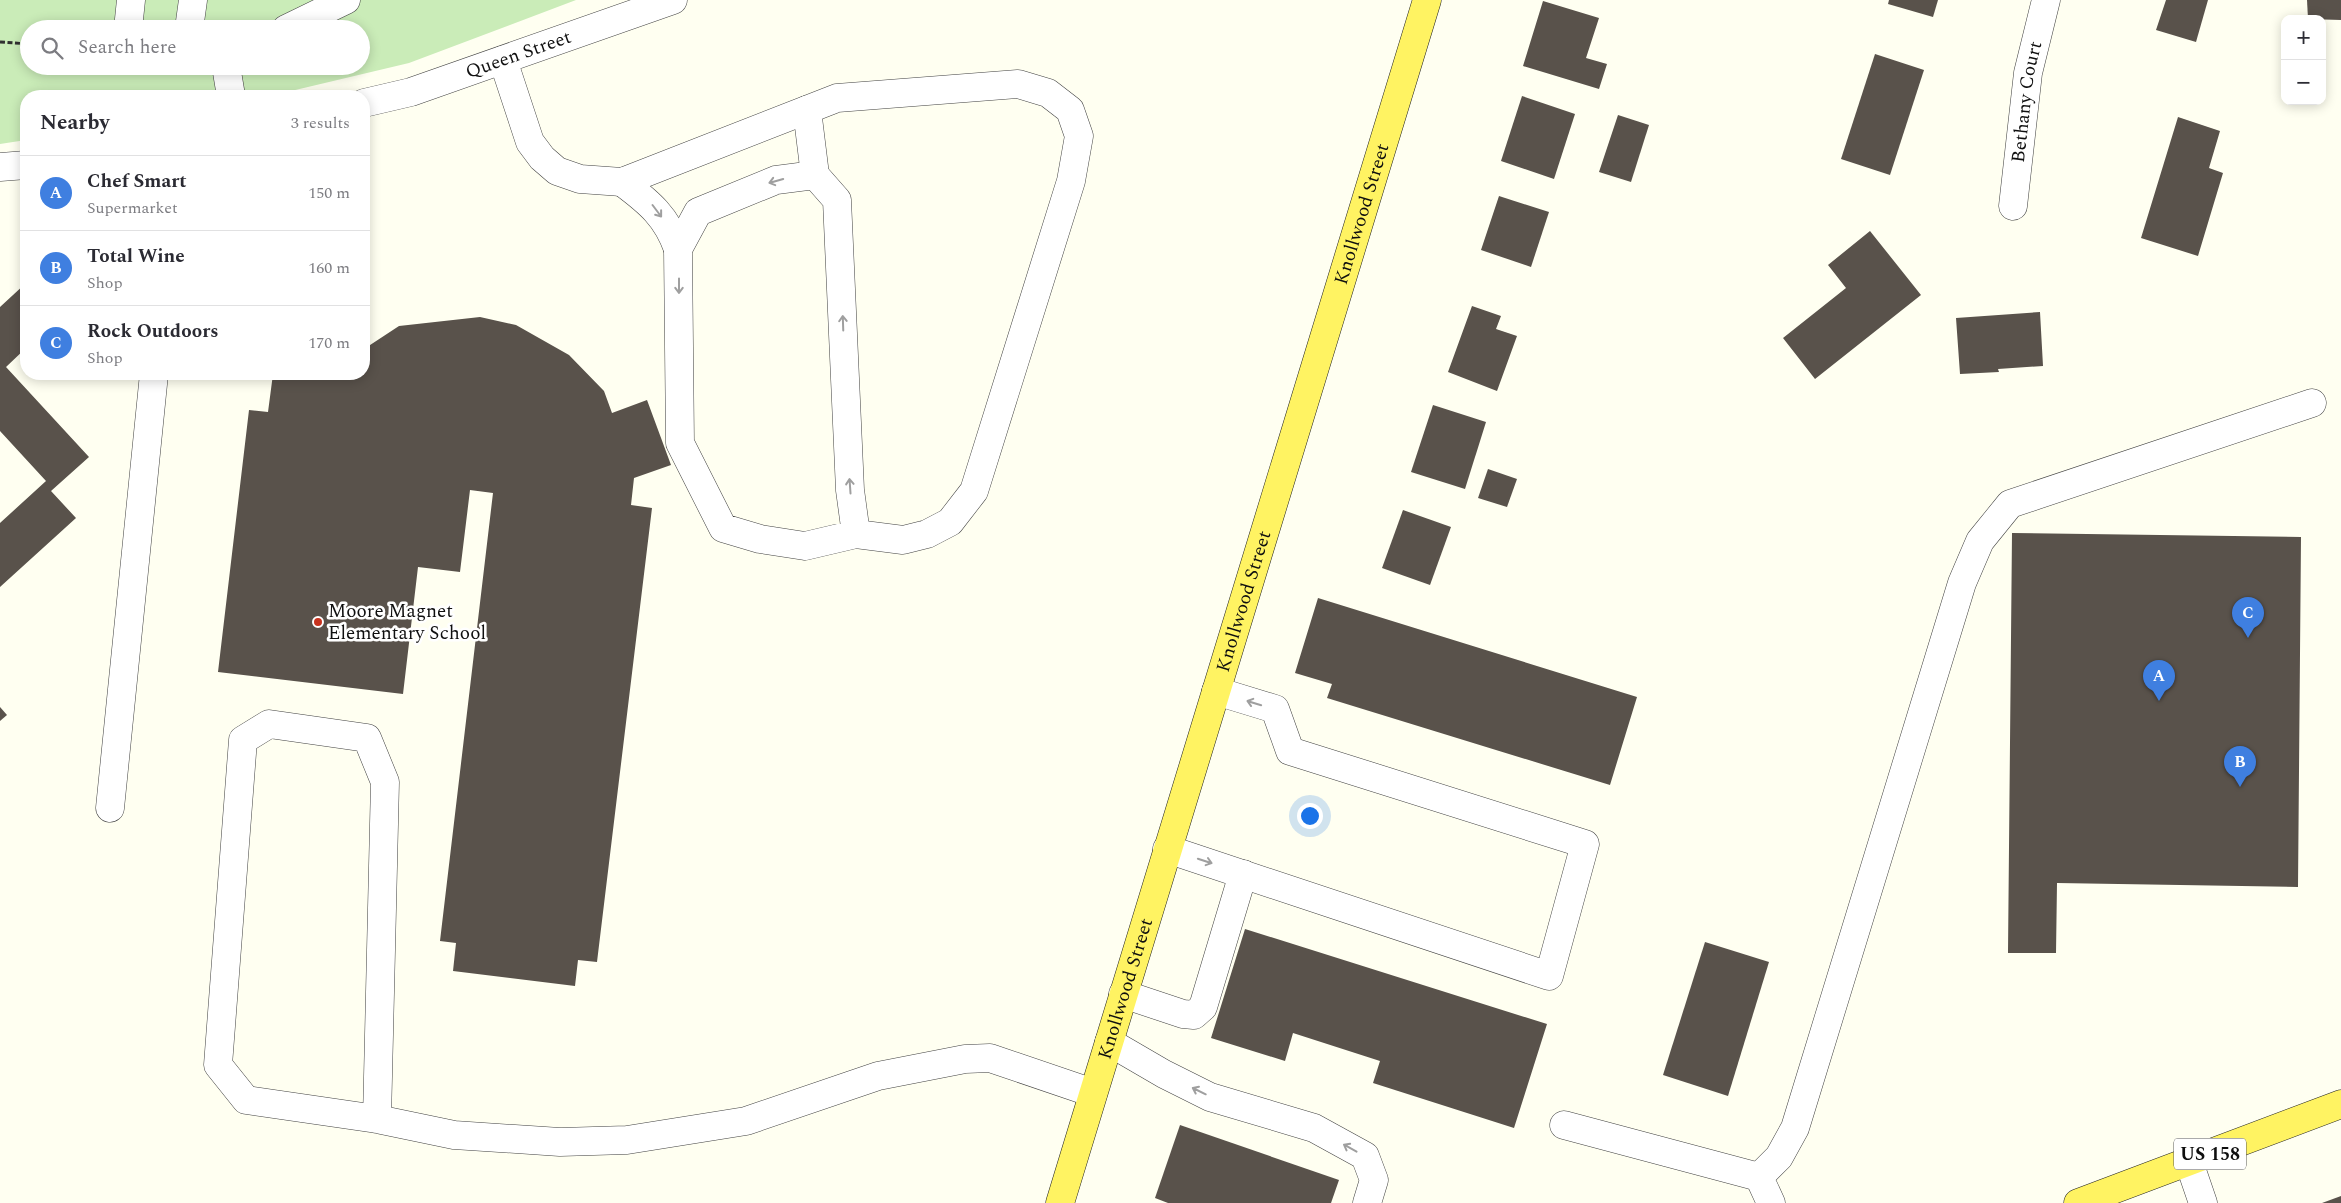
<!DOCTYPE html>
<meta charset="utf-8">
<style>
body{margin:0;font-family:Spectral,serif;background:#f2f2f3;color:#2b2b33}
.controls{position:absolute;right:15px;top:15px;display:grid;overflow:hidden;border-radius:10px;box-shadow:0 2px 12px #0003}
.controls button{width:45px;height:45px;display:grid;place-items:center;padding:0;border:0;border-bottom:1px solid #e1e1e2;background:#fff;color:#2b2b33;font:25px sans-serif}
.you{position:absolute;left:1309px;top:815px;width:18px;height:18px;margin:-12px;border:4px solid #fff;border-radius:50%;background:#1a73e8;box-shadow:0 0 0 8px #1a73e833}
.badge{display:grid;place-items:center;width:32px;height:32px;border-radius:50%;background:#c7331f;color:#fff;font-size:16px;font-weight:700}
.pin{position:absolute;translate:-50% -41px;filter:drop-shadow(0 1px 2px #0008)}
.pin::after{content:'';position:absolute;top:26px;width:18px;height:15px;background:inherit;clip-path:polygon(0 0,100% 0,50% 100%)}
.list{margin:0;padding:0;list-style:none}
h2{display:flex;justify-content:space-between;align-items:center;height:65px;margin:0;padding:0 20px;font-size:21px}
h2 small{font-size:16px;font-weight:400;color:#7c7c81}
.list li{display:grid;grid-template-columns:32px 1fr auto;gap:15px;align-items:center;box-sizing:border-box;height:75px;padding:0 20px;border-top:1px solid #e1e1e2}
.list b{display:block;font-size:19px;white-space:nowrap}
.list p{margin:0;font-size:16px;white-space:nowrap;color:#7c7c81}
.list em{font-size:16px;font-style:normal;color:#7c7c81}
.icon{flex:none;width:28px;height:28px;fill:none;stroke:currentColor;stroke-width:2;stroke-linecap:round;stroke-linejoin:round}
.map{position:relative;flex:none;width:2341px;height:1203px;overflow:hidden}
.search{position:absolute;background:#fff;box-shadow:0 2px 12px #0003;left:20px;top:20px;width:350px;height:55px;display:flex;align-items:center;gap:12px;box-sizing:border-box;padding:0 18px;border-radius:28px;color:#7c7c81;font-size:19px}
.panel{position:absolute;background:#fff;box-shadow:0 2px 12px #0003;left:20px;top:90px;width:350px;height:290px;border-radius:20px}
.map>svg:first-child{display:block}
.green{fill:#caecb8;fill-rule:evenodd}
.building{fill:#59524b}
.lines{fill:none;stroke-linecap:round;stroke-linejoin:round}
.minor-casing{stroke:#424242;stroke-width:29}
.major-casing{stroke:#202020;stroke-width:29}
.path{stroke:#313131;stroke-width:3;stroke-dasharray:5 2.5;stroke-linecap:butt}
.minor{stroke:#fff;stroke-width:28}
.major{stroke:#fff362;stroke-width:28}
.oneway{stroke:#9f9f9f}
.poi-dot{fill:#c7331f;stroke:#fff;stroke-width:2}
.labels{text-anchor:middle;dominant-baseline:central;stroke-width:5;stroke-linejoin:round;paint-order:stroke}
.shield{fill:#fff;stroke:#575757;stroke-width:1}
.shield-label{font-size:18px;font-weight:bold;fill:#0f0f0f}
.street-label{font-size:19px;fill:#0f0f0f;stroke:#fff}
.poi-label{font-size:19px;fill:#0f0f0f;stroke:#fff;text-anchor:start}
</style>
<div class="map">
<svg width="2341" height="1203" viewBox="0 0 2341 1203">
<rect width="100%" height="100%" fill="#fffff1"/>
<path class="green" d="M0,0H576L409,63L270,96H26V140L0,144ZM29,29H361V66H29Z"/>
<g class="building">
<polygon points="1889,0 1938,0 1933,17 1888,4"/>
<polygon points="2166,0 2208,0 2196,42 2156,30"/>
<polygon points="2307,0 2341,0 2341,20 2308,19"/>
<polygon points="1543,1 1599,18 1586,58 1607,64 1599,89 1523,66"/>
<polygon points="1875,54 1924,70 1890,175 1841,159"/>
<polygon points="1522,96 1575,114 1554,179 1501,161"/>
<polygon points="1618,115 1649,125 1631,182 1599,172"/>
<polygon points="2178,117 2220,131 2209,168 2223,173 2198,256 2141,238"/>
<polygon points="1499,196 1549,212 1531,267 1481,250"/>
<polygon points="1870,231 1921,295 1815,379 1783,338 1846,288 1828,265"/>
<polygon points="26,283 26,348 6,367 89,457 51,491 76,518 0,587 0,523 46,481 0,431 0,307"/>
<polygon points="1472,306 1501,316 1496,329 1517,336 1497,391 1448,372"/>
<polygon points="2040,312 2043,366 1998,369 1999,372 1960,374 1956,318"/>
<polygon points="480,317 516,325 569,355 604,391 612,413 647,400 671,465 634,478 631,505 652,508 597,962 578,960 575,986 453,971 456,943 440,941 493,493 470,490 460,572 418,567 403,694 218,672 249,410 268,412 273,374 364,374 364,349 399,326"/>
<polygon points="1433,405 1486,422 1465,489 1411,472"/>
<polygon points="1488,469 1517,479 1507,507 1478,498"/>
<polygon points="1403,510 1451,527 1430,585 1382,568"/>
<polygon points="2012,533 2301,537 2298,887 2057,883 2056,953 2008,953"/>
<polygon points="1318,598 1637,697 1610,785 1327,698 1332,684 1295,673"/>
<polygon points="0,707 7,715 0,721"/>
<polygon points="1245,929 1547,1024 1514,1128 1373,1083 1380,1061 1293,1033 1285,1061 1211,1038"/>
<polygon points="1705,942 1769,962 1728,1096 1663,1075"/>
<polygon points="1180,1125 1339,1180 1331,1203 1168,1203 1155,1198"/>
<polygon points="2341,1196 2341,1203 2322,1203"/>
</g>
<g class="lines">
<g class="minor-casing">
<g id="minor">
<polyline points="128,29 131,0"/>
<polyline points="189,29 193,0"/>
<polyline points="286,29 346,0"/>
<polyline points="503,60 530,142 542,158 557,171 580,179 622,182 837,98 1018,84 1048,93 1070,110 1079,136 1071,181 974,491 950,522 927,534 903,540 856,534 805,546 760,539 723,528 680,443 678,249 698,212 776,180 815,175 837,200 850,490 856,534"/>
<polyline points="226,66 231,96"/>
<path id="s1" d="M364,103L411,92L673,0"/>
<polyline points="807,110 815,175"/>
<polyline points="0,167 26,165"/>
<path d="M622,182C649,202 667,217 678,249"/>
<path id="s2" d="M2013,206L2028,73L2046,0"/>
<polyline points="110,808 154,374"/>
<polyline points="1167,849 1549,976 1585,844 1290,751 1275,709 1216,691"/>
<polyline points="1123,994 1183,1014 1194,1015 1203,1007 1243,874"/>
<polyline points="1109,1042 1164,1074 1210,1097 1314,1128 1365,1156 1374,1180 1367,1203"/>
<polyline points="377,1119 385,782 367,738 269,724 243,740 218,1065 246,1100 377,1119 454,1135 560,1142 627,1140 746,1121 878,1076 965,1059 990,1058 1093,1093"/>
<polyline points="1564,1125 1759,1177"/>
<polyline points="2189,1162 2203,1203"/>
<polyline points="1771,1203 1759,1177 1779,1157 1795,1128 1962,583 1980,541 2010,504 2312,403"/>
</g>
</g>
<g class="major-casing">
<g id="major">
<path id="s3" d="M1060,1203L1427,0"/>
<polyline points="2078,1203 2341,1104"/>
</g>
</g>
<polyline class="path" points="0,42 29,44"/>
<use href="#minor" class="minor"/>
<use href="#major" class="major"/>
</g>
<defs><path id="oneway-shaft" d="M-6 0H5M1.5-3L5.5 0L1.5 3" fill="none" stroke-width="1.6" stroke-linecap="round" stroke-linejoin="round" transform="scale(1.25)"/></defs>
<g class="oneway">
<use href="#oneway-shaft" transform="translate(776 181) rotate(164)"/>
<use href="#oneway-shaft" transform="translate(657 211) rotate(53)"/>
<use href="#oneway-shaft" transform="translate(679 286) rotate(90)"/>
<use href="#oneway-shaft" transform="translate(843 323) rotate(-92)"/>
<use href="#oneway-shaft" transform="translate(850 486) rotate(-94)"/>
<use href="#oneway-shaft" transform="translate(1254 703) rotate(-163)"/>
<use href="#oneway-shaft" transform="translate(1205 861) rotate(18)"/>
<use href="#oneway-shaft" transform="translate(1199 1091) rotate(-154)"/>
<use href="#oneway-shaft" transform="translate(1350 1148) rotate(-151)"/>
</g>
<circle class="poi-dot" cx="318" cy="622" r="5"/>
<g class="labels">
<rect class="shield" x="2174" y="1138.5" width="72" height="31" rx="4"/>
<g class="shield-label">
<text x="2210" y="1154">US 158</text>
</g>
<g class="street-label">
<text stroke="none"><textPath href="#s1" startOffset="162">Queen Street</textPath></text>
<text stroke="none"><textPath href="#s2" startOffset="105">Bethany Court</textPath></text>
<text stroke="none"><textPath href="#s3" startOffset="1034">Knollwood Street</textPath></text>
<text stroke="none"><textPath href="#s3" startOffset="629">Knollwood Street</textPath></text>
<text stroke="none"><textPath href="#s3" startOffset="224">Knollwood Street</textPath></text>
</g>
<g class="poi-label">
<text x="328" y="611">Moore Magnet<tspan x="328" dy="22">Elementary School</tspan></text>
</g>
</g>
</svg>
<div class="controls">
<button>+</button>
<button>−</button>
</div>
<div class="you"></div>
<div class="pin badge" style="left:2159px;top:701px;background:#3f7fe0">A</div>
<div class="pin badge" style="left:2240px;top:787px;background:#3f7fe0">B</div>
<div class="pin badge" style="left:2248px;top:638px;background:#3f7fe0">C</div>
<div class="search"><svg class="icon" aria-label="search" viewBox="0 0 24 24"><circle cx="10" cy="10" r="6"/><path d="M15 15l6 6"/></svg>Search here</div>
<section class="panel">
<h2>Nearby<small>3 results</small></h2>
<ul class="list">
<li><span class="badge" style="background:#3f7fe0">A</span><div><b>Chef Smart</b><p>Supermarket</p></div><em>150 m</em></li>
<li><span class="badge" style="background:#3f7fe0">B</span><div><b>Total Wine</b><p>Shop</p></div><em>160 m</em></li>
<li><span class="badge" style="background:#3f7fe0">C</span><div><b>Rock Outdoors</b><p>Shop</p></div><em>170 m</em></li>
</ul>
</section>
</div>
